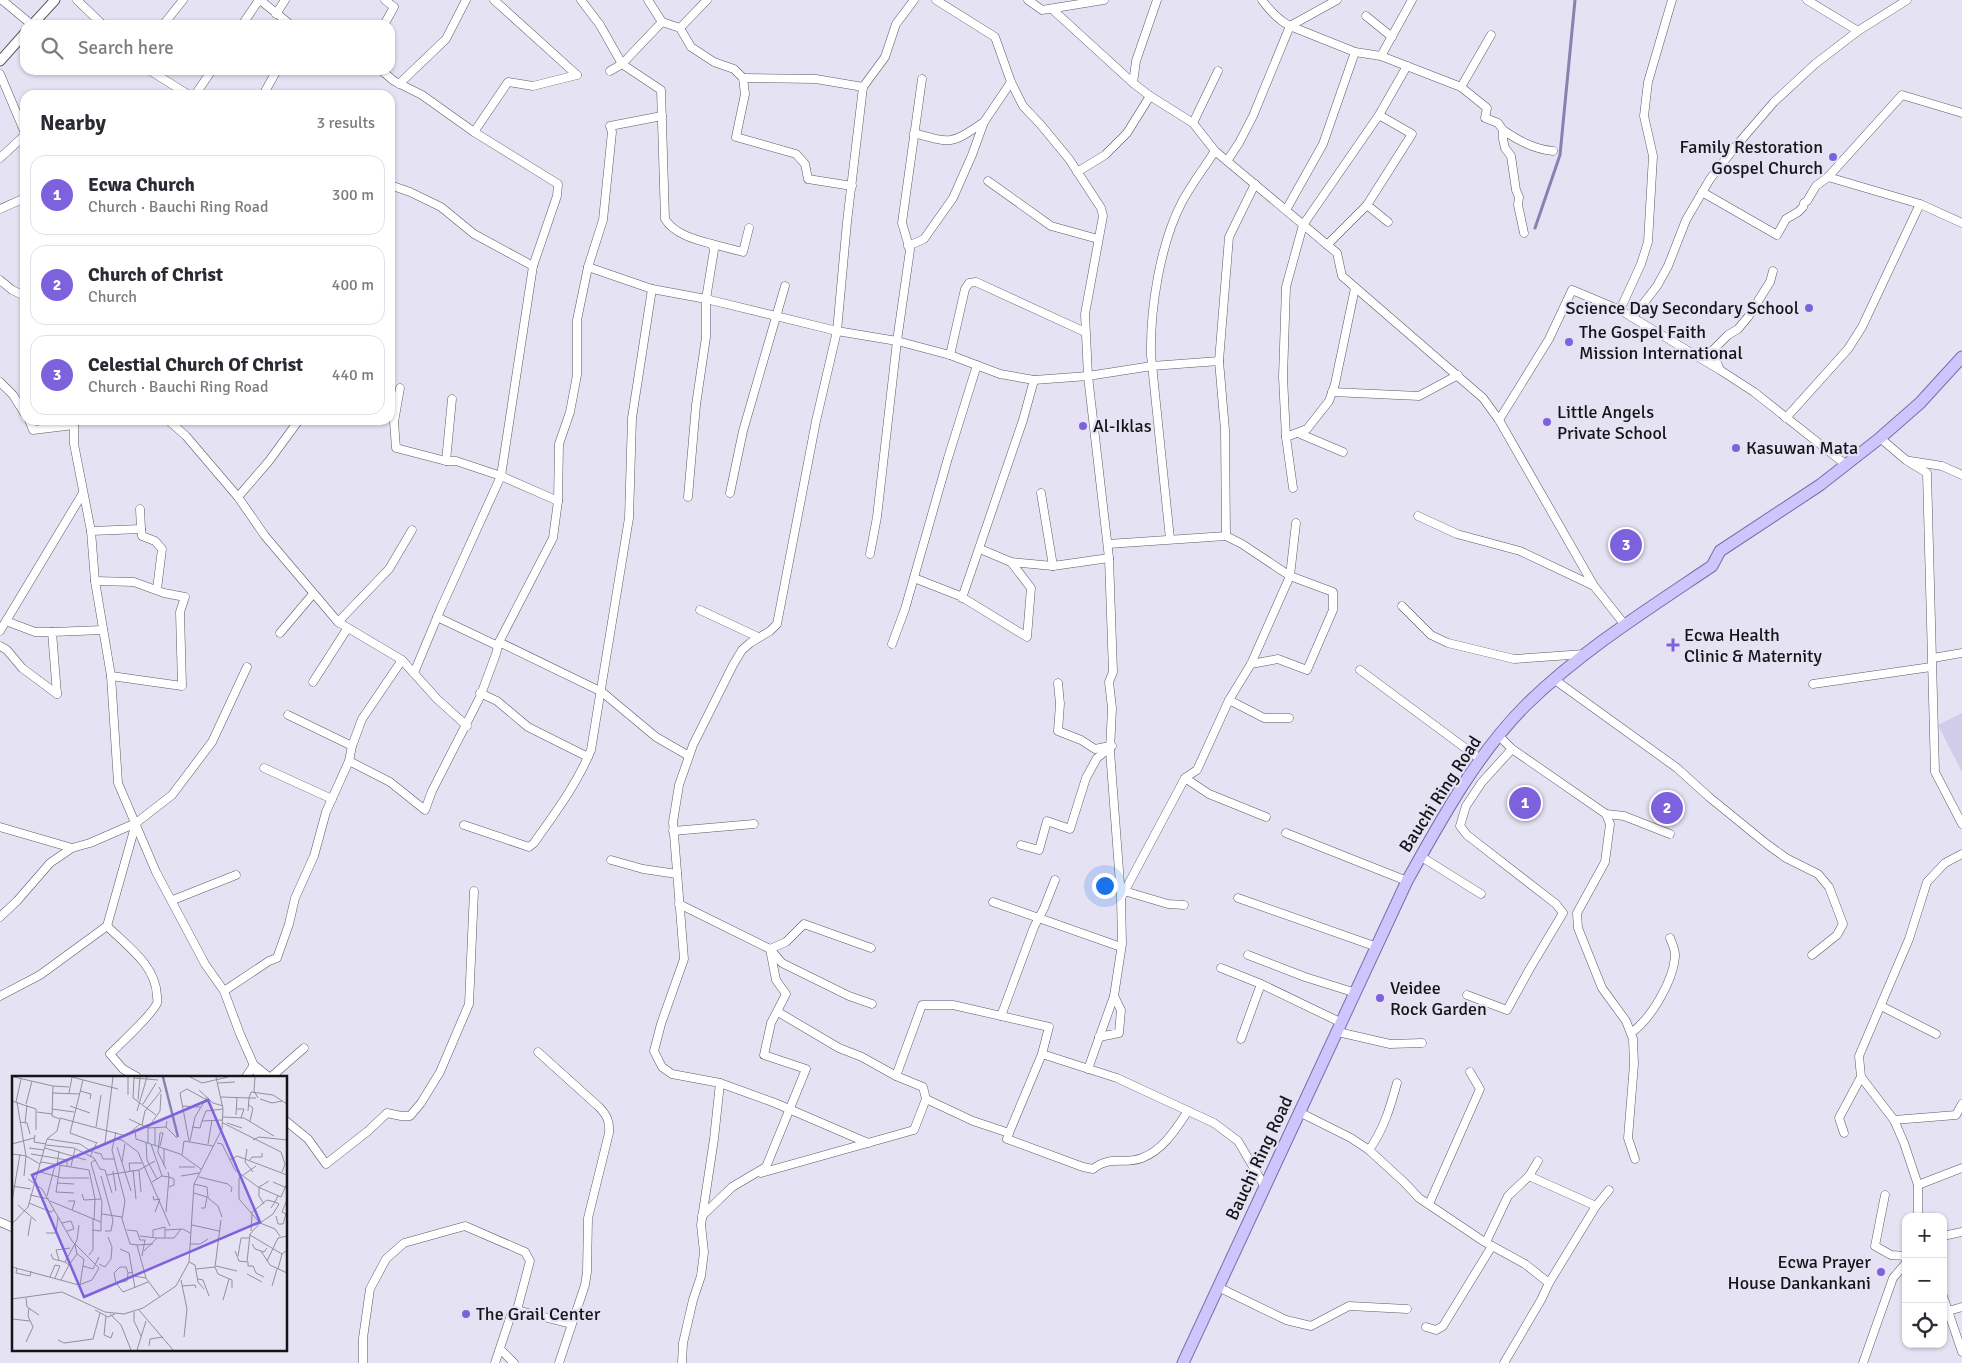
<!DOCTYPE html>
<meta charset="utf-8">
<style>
body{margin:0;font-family:Signika,sans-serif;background:#f2f2f3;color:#2b2b33}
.controls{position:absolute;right:15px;bottom:15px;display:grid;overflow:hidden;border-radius:10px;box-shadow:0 1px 4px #0004}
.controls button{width:45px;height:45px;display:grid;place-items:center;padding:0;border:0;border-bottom:1px solid #e1e1e2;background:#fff;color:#2b2b33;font:25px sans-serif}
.you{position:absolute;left:1104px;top:885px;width:18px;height:18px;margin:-12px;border:4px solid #fff;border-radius:50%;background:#1a73e8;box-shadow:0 0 0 8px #1a73e833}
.badge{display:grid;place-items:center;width:32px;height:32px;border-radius:50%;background:#7e61dc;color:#fff;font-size:16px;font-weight:700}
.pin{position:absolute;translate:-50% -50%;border:2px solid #fff;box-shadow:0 1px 5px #0006}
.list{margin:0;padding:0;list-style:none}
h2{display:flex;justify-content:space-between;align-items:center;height:65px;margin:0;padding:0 20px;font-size:21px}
h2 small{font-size:16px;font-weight:400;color:#7c7c81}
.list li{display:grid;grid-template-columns:32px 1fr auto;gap:15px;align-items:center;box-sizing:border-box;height:80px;margin:0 10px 10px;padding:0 10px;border:1px solid #e1e1e2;border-radius:15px}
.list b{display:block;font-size:19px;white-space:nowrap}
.list p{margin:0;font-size:16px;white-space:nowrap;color:#7c7c81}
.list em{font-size:16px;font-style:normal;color:#7c7c81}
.icon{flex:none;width:28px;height:28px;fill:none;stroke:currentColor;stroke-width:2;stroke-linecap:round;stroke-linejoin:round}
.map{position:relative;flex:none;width:1962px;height:1363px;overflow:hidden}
.search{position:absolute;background:#fff;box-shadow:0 1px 4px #0004;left:20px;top:20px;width:375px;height:55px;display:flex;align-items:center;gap:12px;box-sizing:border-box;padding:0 18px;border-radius:15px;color:#7c7c81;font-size:19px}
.panel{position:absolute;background:#fff;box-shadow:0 1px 4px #0004;left:20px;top:90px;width:375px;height:335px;border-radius:15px}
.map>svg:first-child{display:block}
.pitch{fill:#d0cdeb}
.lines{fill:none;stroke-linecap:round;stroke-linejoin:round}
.stream{stroke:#8882b0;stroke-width:3}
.minor-casing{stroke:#5b5a67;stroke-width:9}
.tertiary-casing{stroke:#5b5a67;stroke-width:11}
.primary-casing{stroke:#786ead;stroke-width:13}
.minor{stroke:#fff;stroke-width:8}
.tertiary{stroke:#fff;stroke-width:9}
.primary{stroke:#cec5fd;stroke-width:11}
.poi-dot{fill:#7e61dc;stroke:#e5e3f3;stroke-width:2}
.labels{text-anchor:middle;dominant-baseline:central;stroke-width:4.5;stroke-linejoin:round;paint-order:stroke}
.poi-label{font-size:18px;fill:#141419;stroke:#e5e3f3;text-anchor:start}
.street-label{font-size:18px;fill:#141419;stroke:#e5e3f3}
.inset-river{fill:none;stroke:#8882b0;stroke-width:2.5}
.inset-road{fill:none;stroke:#91909c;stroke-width:1}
.view{fill:#7e61dc;fill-opacity:0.15;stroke:#7e61dc;stroke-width:2.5}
.inset-edge{fill:none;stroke:#141419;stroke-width:2.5}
</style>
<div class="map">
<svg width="1962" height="1363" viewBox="0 0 1962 1363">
<rect width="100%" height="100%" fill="#e5e3f3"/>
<polygon class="pitch" points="1962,713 1962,772 1938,725"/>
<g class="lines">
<polyline class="stream" points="1535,228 1560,155 1575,0"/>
<g class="minor-casing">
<g id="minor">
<polyline points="2,0 32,25"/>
<polyline points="77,0 103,25"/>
<polyline points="260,0 291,25"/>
<polyline points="494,0 577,75"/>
<path d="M581,0L600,25L622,64L661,90L665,219C674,234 696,240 712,244L714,250L706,299V337L696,405L688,497"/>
<polyline points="648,0 662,22"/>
<polyline points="936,0 995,37 1011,82 1023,106 1041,125 1069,159 1101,208 1103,216 1085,314 1088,376 1109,558 1113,672 1109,682 1112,708 1110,751 1121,897 1122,944 1114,996 1121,1010 1119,1033 1099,1037"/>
<polyline points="1028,0 1042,10 1104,0"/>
<polyline points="1157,0 1136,61 1133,83 1150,96 1193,123 1215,151 1337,253 1342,276 1483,398 1499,420 1594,586 1625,625"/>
<path d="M1262,0C1270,11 1278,20 1290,26L1355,52L1381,56L1461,87L1491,35"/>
<polyline points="1807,0 1858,31"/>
<polyline points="1052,9 1133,83"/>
<polyline points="276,14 285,0"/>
<polyline points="1366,16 1392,37"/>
<polyline points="163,25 183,0"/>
<polyline points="242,25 259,0"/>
<polyline points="384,25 394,7 385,0"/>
<polyline points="680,28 691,47 714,62 734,69 743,78 745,94 736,137 796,154 805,164 808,179 852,186"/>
<polyline points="1381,56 1412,0"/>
<polyline points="149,70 189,95"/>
<polyline points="381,70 394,81 422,95 474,132 558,184 557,196 533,266 501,476 441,608 414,673"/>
<polyline points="610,71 622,64 662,22 680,28 707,0"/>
<polyline points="0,74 25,133"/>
<polyline points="743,78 816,79 863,87"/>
<polyline points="399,84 446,39 466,0"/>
<polyline points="1461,87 1487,108 1485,118 1498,123 1503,130 1503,139 1505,148 1511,156 1516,190 1519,197 1518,205 1524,233"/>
<polyline points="195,95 212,70"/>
<polyline points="263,95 277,70"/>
<polyline points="1962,113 1902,95 1828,177 1920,204 1962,223"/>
<polyline points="1379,115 1407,66"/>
<polyline points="1193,123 1218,71"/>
<path d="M1503,130C1519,141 1534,149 1553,151"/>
<polyline points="474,132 508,82 533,86 577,75"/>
<path d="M914,133C953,144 951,144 984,122"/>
<polyline points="0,158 25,135"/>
<polyline points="1227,161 1239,143 1253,116 1290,26 1337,0"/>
<polyline points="1077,172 1105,155 1127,133 1150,96"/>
<polyline points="988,181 1051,226 1098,239"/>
<polyline points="390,185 410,192 441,207 474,234 533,266"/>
<polyline points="1702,192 1777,235 1786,219 1798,212 1803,207 1804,203 1807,201 1816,186 1828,177"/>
<polyline points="1367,205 1388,222"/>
<polyline points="0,209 25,198"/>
<polyline points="1286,210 1323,144 1355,52"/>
<polyline points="712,244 743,252 749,228"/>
<polyline points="908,246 924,239 953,198 972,155 984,122 1011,82"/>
<polyline points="588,267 652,289 706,299 837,331 897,341 950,355 1000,374 1034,380 1088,376 1152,366 1219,361"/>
<polyline points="0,280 12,290 25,296"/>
<polyline points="1620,310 1641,264 1648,242 1653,156 1644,116 1648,82 1672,0"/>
<polyline points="1633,317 1657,286 1668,266 1686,220 1710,179 1736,146 1774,102 1815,64 1858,31 1907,0"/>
<polyline points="950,355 965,289 969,283 976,282 1085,332"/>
<polyline points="1720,370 1712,351 1728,335 1738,329 1748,317 1770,282 1773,271"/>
<polyline points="0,382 13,395 25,414"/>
<polyline points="400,388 394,422 396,448 446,461 456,461 501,476 558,501"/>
<polyline points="1332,392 1419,396 1458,375"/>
<polyline points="1786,418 1848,349 1862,327 1920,204"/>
<polyline points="29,420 33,430 74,425"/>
<polyline points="74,420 74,444 91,531 95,581 111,676 118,783 156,872 205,964 224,991 240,1034 259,1077"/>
<polyline points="168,420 186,436 238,497 265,536 338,622 402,660 437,699 467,726"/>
<polyline points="1499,420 1549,339 1572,290 1620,310 1720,370 1754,392 1845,464"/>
<polyline points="1298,433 1343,452"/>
<polyline points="1286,437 1307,429 1329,401 1335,384 1355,288"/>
<polyline points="1880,438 1906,460 1927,473 1935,772 1962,824"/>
<polyline points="446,461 452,399"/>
<polyline points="1910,461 1942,466 1962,475"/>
<polyline points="1293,488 1286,437 1283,377 1286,287 1303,225 1379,115 1412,134 1367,205 1327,245"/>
<polyline points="730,493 743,431 785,286"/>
<polyline points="1041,493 1053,566 1109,558"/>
<polyline points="238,497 269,461 299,420"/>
<polyline points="1418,516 1457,534 1520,551 1594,586"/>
<polyline points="141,529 142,536 155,541 162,549 157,589"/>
<polyline points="91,531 141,529 140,509"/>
<polyline points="1226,536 1225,430 1219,361 1229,237 1255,184"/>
<path d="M1170,539L1151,355C1150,309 1160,244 1182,202C1191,185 1204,168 1215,151"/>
<polyline points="1108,544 1226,536 1242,544 1290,576 1251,664 1229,700 1197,770 1185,778 1122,896"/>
<polyline points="980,549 1011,562 1053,566"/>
<polyline points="870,554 877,517 897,341 910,250 902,223 922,79"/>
<polyline points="914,578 960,596 1027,637 1031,588 1011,562"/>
<polyline points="95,581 134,582 164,593 185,597 180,612 182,686 111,676"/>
<polyline points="962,598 1023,420 1034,380"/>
<polyline points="1402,606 1431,635 1448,643 1514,659 1585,654"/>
<polyline points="700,610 758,637"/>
<polyline points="437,617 498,646"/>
<polyline points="6,621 35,632 52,632"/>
<polyline points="338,622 389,569 412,530"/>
<polyline points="0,631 83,493"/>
<polyline points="280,633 313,594"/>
<polyline points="499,642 602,692 656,737 689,756"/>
<polyline points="892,644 905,609 948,458 977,365"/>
<polyline points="0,646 7,650 22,668 57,694"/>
<polyline points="1933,658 1962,653"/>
<polyline points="1251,664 1278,659 1307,670 1333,610 1333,592 1290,576 1296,523"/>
<polyline points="1360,670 1480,759"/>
<polyline points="1555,680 1677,768 1709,797 1768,845 1786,858 1818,874 1829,887 1843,924 1837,935 1812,955"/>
<polyline points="313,682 347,629"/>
<polyline points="1058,683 1060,704 1058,731 1081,740 1095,749 1110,746"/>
<polyline points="1813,684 1931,667"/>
<polyline points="480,693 497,701 528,727 588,757"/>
<polyline points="57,694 52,632 103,630"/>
<polyline points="1229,700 1264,718 1289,718"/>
<polyline points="288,715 352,746"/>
<polyline points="1499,736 1512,749 1606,814 1610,824 1605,862 1577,913 1578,928 1602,988 1626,1021 1633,1039 1634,1064 1628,1138 1635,1159"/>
<polyline points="349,761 390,782 425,810 432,791 480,697 496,654 499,642 553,538 558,501 559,444 570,412 577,375 577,320 588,267 603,220 612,132 610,126 662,116"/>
<polyline points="264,768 332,799"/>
<polyline points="1185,778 1209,794 1266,817"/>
<polyline points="1606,814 1624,816 1670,834"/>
<path d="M464,825L529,847L534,843C555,813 577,784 591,750L629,518L632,418L652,289"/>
<polyline points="0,827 72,848"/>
<polyline points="673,831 754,824"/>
<polyline points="1286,833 1407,881"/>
<polyline points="1021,845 1039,850 1047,821 1070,829 1086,778 1097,758 1112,746"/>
<polyline points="1420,856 1481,894"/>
<polyline points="611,860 643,869 677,874"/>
<polyline points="1124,891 1168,904 1184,905"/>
<polyline points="1238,898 1377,947"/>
<polyline points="173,900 236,875"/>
<polyline points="993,902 1121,947"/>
<polyline points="679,904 770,949 776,980 786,994 771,1023 764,1055 806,1069 766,1167 732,1187 702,1216"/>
<polyline points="0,917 17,901 50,863 72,848 90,843 136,823 172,795 212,742 247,667"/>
<path d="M107,926C127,946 156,965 157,996C157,998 158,1001 157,1003C153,1014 119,1045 110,1054L123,1069L137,1077"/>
<polyline points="871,948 804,924 786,942 770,949 782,963 849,996 872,1004"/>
<polyline points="1248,955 1305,977 1356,993"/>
<polyline points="1221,968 1261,984 1342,1023"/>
<polyline points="224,991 269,961 277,958 289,924 295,898 314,856 326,812 349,761 352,746 362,719 402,660"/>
<polyline points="1467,995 1507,1010 1529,970 1563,913 1556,904 1467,835 1460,826 1466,806 1482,782 1512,749"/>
<polyline points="0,996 40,975 107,926 136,823"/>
<polyline points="1881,1006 1936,1034"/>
<polyline points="1001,1016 1034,927 1044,908 1055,880"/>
<polyline points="1338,1032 1390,1044 1422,1043"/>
<path d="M1631,1033C1651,1019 1673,981 1675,957C1676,951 1672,943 1670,938"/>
<polyline points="1241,1039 1261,984"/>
<path d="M538,1052L599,1107C607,1115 610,1122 609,1133L588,1218L587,1272L585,1285L559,1363"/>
<polyline points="1088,1069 1114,996"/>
<polyline points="896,1076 922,1005 953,1005 1049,1027 1042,1054"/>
<polyline points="246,1077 254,1065 269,1077"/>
<polyline points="271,1077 304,1048"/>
<polyline points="720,1083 775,1103 868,1143"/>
<polyline points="926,1099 973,1121 1009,1133 1042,1054 1117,1078 1214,1123 1238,1141 1265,1187"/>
<polyline points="1299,1112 1351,1138 1369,1150 1404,1182 1419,1198 1483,1241 1525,1264 1549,1283"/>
<polyline points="1894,1120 1956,1115 1962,1104"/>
<polyline points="286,1121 308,1139 326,1164 368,1131 387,1113 401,1116 410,1116 421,1103 440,1072 469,1004 474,891"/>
<path d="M1009,1133L1007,1139L1083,1167L1093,1169C1110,1155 1124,1165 1142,1158C1163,1150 1176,1129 1188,1111"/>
<polyline points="1844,1133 1839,1118 1861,1077"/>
<path d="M1369,1150C1384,1129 1390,1108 1397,1083"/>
<polyline points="761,1173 914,1130 926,1099 923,1087 896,1076 862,1057 839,1048 778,1012"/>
<polyline points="1529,1176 1596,1206"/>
<polyline points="1918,1185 1962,1168"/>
<polyline points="1885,1195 1875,1246 1891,1255 1906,1256"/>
<polyline points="1429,1204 1480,1089 1470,1072"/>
<polyline points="1918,1217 1918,1185 1904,1143 1894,1120 1861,1077 1859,1056 1909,939 1927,882 1945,863 1962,854"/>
<polyline points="0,1222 14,1228"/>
<polyline points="1943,1236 1962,1232"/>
<polyline points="1486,1242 1508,1196 1529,1176 1538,1161"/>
<polyline points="1218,1287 1286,1320 1311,1326 1349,1306 1407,1309"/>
<polyline points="1943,1296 1962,1352"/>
<polyline points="1948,1311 1962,1307"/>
<polyline points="1426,1327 1436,1330 1443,1326 1492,1246"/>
<polyline points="500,1349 514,1363"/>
<polyline points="363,1363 363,1338 370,1289 386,1259 404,1243 465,1226 525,1252 530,1261 517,1310"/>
<polyline points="495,1363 512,1312 517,1310 571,1324"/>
<polyline points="682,1363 683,1343 693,1300 701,1276 704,1252 701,1225 714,1139 720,1083 672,1074 662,1067 654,1051 661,1024 684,959 673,822 679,785 693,745 733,665 742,650 750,643 770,631 777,624 816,421 837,331 847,222 863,87 885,57 896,24 914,0"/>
<polyline points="1504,1363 1541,1300 1549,1283 1596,1206 1609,1190"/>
<polyline points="1863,1363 1893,1278 1906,1263"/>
</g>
</g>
<g class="tertiary-casing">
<g id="tertiary">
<polyline points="32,25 55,0"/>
<polyline points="0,61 25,33"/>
</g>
</g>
<g class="primary-casing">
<path id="primary" d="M1183,1363L1407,881C1441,820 1476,755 1526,705C1581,651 1648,609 1712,566L1720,551L1820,485L1880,438L1920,403L1962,357"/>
</g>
<use href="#minor" class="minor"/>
<use href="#tertiary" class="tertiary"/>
<use href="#primary" class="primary"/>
</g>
<g class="poi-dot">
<circle cx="1833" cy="157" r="5"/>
<circle cx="1809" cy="308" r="5"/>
<circle cx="1569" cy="342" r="5"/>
<circle cx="1547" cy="422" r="5"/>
<circle cx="1083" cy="426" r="5"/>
<circle cx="1736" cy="448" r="5"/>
<path d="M1670.5 637.5h5v5h5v5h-5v5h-5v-5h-5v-5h5z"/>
<circle cx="1380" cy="998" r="5"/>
<circle cx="1881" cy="1272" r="5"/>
<circle cx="466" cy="1314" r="5"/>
</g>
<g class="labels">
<g class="poi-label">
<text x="1823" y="147" text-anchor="end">Family Restoration<tspan x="1823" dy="21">Gospel Church</tspan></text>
<text x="1799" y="308" text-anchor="end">Science Day Secondary School</text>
<text x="1579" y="332">The Gospel Faith<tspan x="1579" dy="21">Mission International</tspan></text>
<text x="1557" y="412">Little Angels<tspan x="1557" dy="21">Private School</tspan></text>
<text x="1093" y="426">Al-Iklas</text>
<text x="1746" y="448">Kasuwan Mata</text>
<text x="1684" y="635">Ecwa Health<tspan x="1684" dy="21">Clinic &amp; Maternity</tspan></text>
<text x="1390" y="988">Veidee<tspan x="1390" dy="21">Rock Garden</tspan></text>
<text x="1871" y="1262" text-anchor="end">Ecwa Prayer<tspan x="1871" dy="21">House Dankankani</tspan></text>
<text x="476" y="1314">The Grail Center</text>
</g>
<g class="street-label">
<text transform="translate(1440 794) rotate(-57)">Bauchi Ring Road</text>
<text transform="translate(1259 1158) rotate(-65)">Bauchi Ring Road</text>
</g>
</g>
<g transform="translate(12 1076)">
<rect width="275" height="275" fill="#e5e3f3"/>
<path class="inset-river" d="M151,1L166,61"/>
<path class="inset-road" d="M60,1L106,13M122,1L121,22L144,39M178,1L190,7L216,1M243,1L242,15L246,22M122,2L146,4M71,4L58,57L85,67M206,7L223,6M41,10L57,11M187,14L201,27L211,30M68,15L79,18L78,23M40,17L68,18M57,17L60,1M116,19V1M209,21L237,22L236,35M244,22H237L239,16L261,19L275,28M248,23L260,27L270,25M126,24L128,1M0,25L24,33V54M4,26L9,3M5,26L14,80L12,100M14,28L20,5M131,28L144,7M237,29L241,32L238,45M58,30L78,37M170,30L188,31M40,33L62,36M225,33H232L229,42M125,35L135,1M25,36L40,38M224,39L225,21M211,41L232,42L262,60M48,42L114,60L128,48M117,43L136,52L154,51L155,45M211,44L190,45L194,35L211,33M8,46L15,47L18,58M13,47L15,29M211,47L269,76L273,88L270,96M215,47L230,52M130,49L133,35L149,15L147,11M84,51L89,19M154,51L165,62M180,51L188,52L190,45M123,55L124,63L168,78L189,93M104,56L100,74L113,125L110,143L118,168L125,169L134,202M23,59L22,66L34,68M35,63L68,68L80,76M102,63L110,64L126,76L158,150M241,64L247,61L275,64M177,65L168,17L175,13L193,23M178,65L183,41L195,21M134,66L135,84L145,103M93,67L101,1M136,67V52L148,35L149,18M205,67L210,68L223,94L246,111L269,121L275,107M0,68L22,62M139,68L150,100M196,68L200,44M34,69L62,72L82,82L88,93L93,94L100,117M143,69V52M148,70L151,57H148L146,76L154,93M105,71L119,115M17,72L32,74M33,72L74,84M235,73L233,86L241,96M82,76L89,78L91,83H103M0,78L14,80L28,88M19,78L55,84V90M170,79L172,65L201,70M78,81L85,66M218,84L225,80L275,99M238,84L240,81H250V77M29,86L77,94L83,123L82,144M110,86L113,68M152,89V73M45,90L47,75M48,90L44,116L62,117M59,90L63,73M167,91H183M121,94L124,123M127,94L129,116M25,95L50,102H77M101,95L104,115M118,95L117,87H130M156,96L157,101L162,103V109L157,111M95,99L127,94L143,85M89,100L101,144L99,155H93M169,100L187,97M187,101L216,108L220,112L219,116M140,106L150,100L157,101L154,136M261,106L275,112M45,107L62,108M182,108L195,111L196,122L206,130L210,141M0,110L19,113M182,117L195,121L193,132H189M70,118L72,124L89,123M18,119L37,123M35,120L43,89M141,120L142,124L148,123L143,136M0,125L8,78M38,125L89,146M56,125H63L60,134M17,127L39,136L42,134M252,128L247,120V111L257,105M6,129L24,145M239,137L255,124L263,126L266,120M90,138L110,141M264,140L266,148H271L274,138L270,136L275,124M209,144L203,191L206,198L220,204V212M50,147L59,145L62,153L55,155M248,147L261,138L267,128L263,126L259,132M248,147L263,153L268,160M0,148L16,131L35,63L45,55L48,43L40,40L41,10L2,1M180,149L207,155M80,154L89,155V146L90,126L79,87L83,84M115,154L125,155L128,164H133L130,180M239,155L240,138M34,157H44L46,141M238,159L270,178M16,160L19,142M128,160L145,162L132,175M141,161V154L153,151V154M145,162H153V154L171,153L178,157M153,162H162L169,153M178,168H188L196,163M240,168L243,173L252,176L255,172M125,169L141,168M108,173L117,177L123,212M223,175L227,185L235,186L238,158L248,147L227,123V102L244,90M249,175L258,189L275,197M39,178L41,183L53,186M65,178L72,183L68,209M77,179L81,174V143M226,180L229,162H238M47,184L44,174L58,172M255,185L266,162L275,160M177,186L183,189L186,206L192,213M236,186V190H241L244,197L252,201M87,188L93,191L99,183L100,171L96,161M57,189L65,178L63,169M71,190L81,193L87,181M204,190L225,195M0,191L67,209L80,204L87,192L60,165L30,113L16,103M5,192L4,197L18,200L19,195M184,193L203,191M266,193L270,178L275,174M116,197L114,191H108L102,197L104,207L111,216L136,206M235,198L250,206M122,200L134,202L148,221M38,201L43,189L48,190L43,202M186,203L191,204L197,220M49,204L57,189L53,186L65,164L67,149M169,204L175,233L172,261M104,207L115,205L116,197L121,196M170,210L183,209L184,212M260,210L265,193M14,222L15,231L27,239M0,223L50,216L93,236L112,238L131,232L164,210L177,186L182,108L210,53L211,33L204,1M211,224L217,203M83,234L96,241L103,238M127,234L161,274M122,236V245L129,260M98,238L109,249L119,274M94,240L92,259L99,262L101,256M0,243L18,245M46,264L52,267L81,263L88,237M14,266L21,251L16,240L17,232M137,270L138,263L151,261M125,274L134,245"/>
<path class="view" d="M196,24L248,146L72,221L20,99Z"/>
<rect width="275" height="275" class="inset-edge"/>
</g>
</svg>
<div class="controls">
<button>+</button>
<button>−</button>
<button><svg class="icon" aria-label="locate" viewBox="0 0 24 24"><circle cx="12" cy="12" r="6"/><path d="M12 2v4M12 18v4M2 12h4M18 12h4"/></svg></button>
</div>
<div class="you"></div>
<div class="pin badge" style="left:1525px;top:803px">1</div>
<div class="pin badge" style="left:1667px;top:808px">2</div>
<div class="pin badge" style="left:1626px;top:545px">3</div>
<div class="search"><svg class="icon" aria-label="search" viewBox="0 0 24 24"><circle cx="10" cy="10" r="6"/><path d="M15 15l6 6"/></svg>Search here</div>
<section class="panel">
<h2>Nearby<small>3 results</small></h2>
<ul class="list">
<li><span class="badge">1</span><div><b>Ecwa Church</b><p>Church · Bauchi Ring Road</p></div><em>300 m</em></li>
<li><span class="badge">2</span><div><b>Church of Christ</b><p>Church</p></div><em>400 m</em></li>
<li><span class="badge">3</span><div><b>Celestial Church Of Christ</b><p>Church · Bauchi Ring Road</p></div><em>440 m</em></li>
</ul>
</section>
</div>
